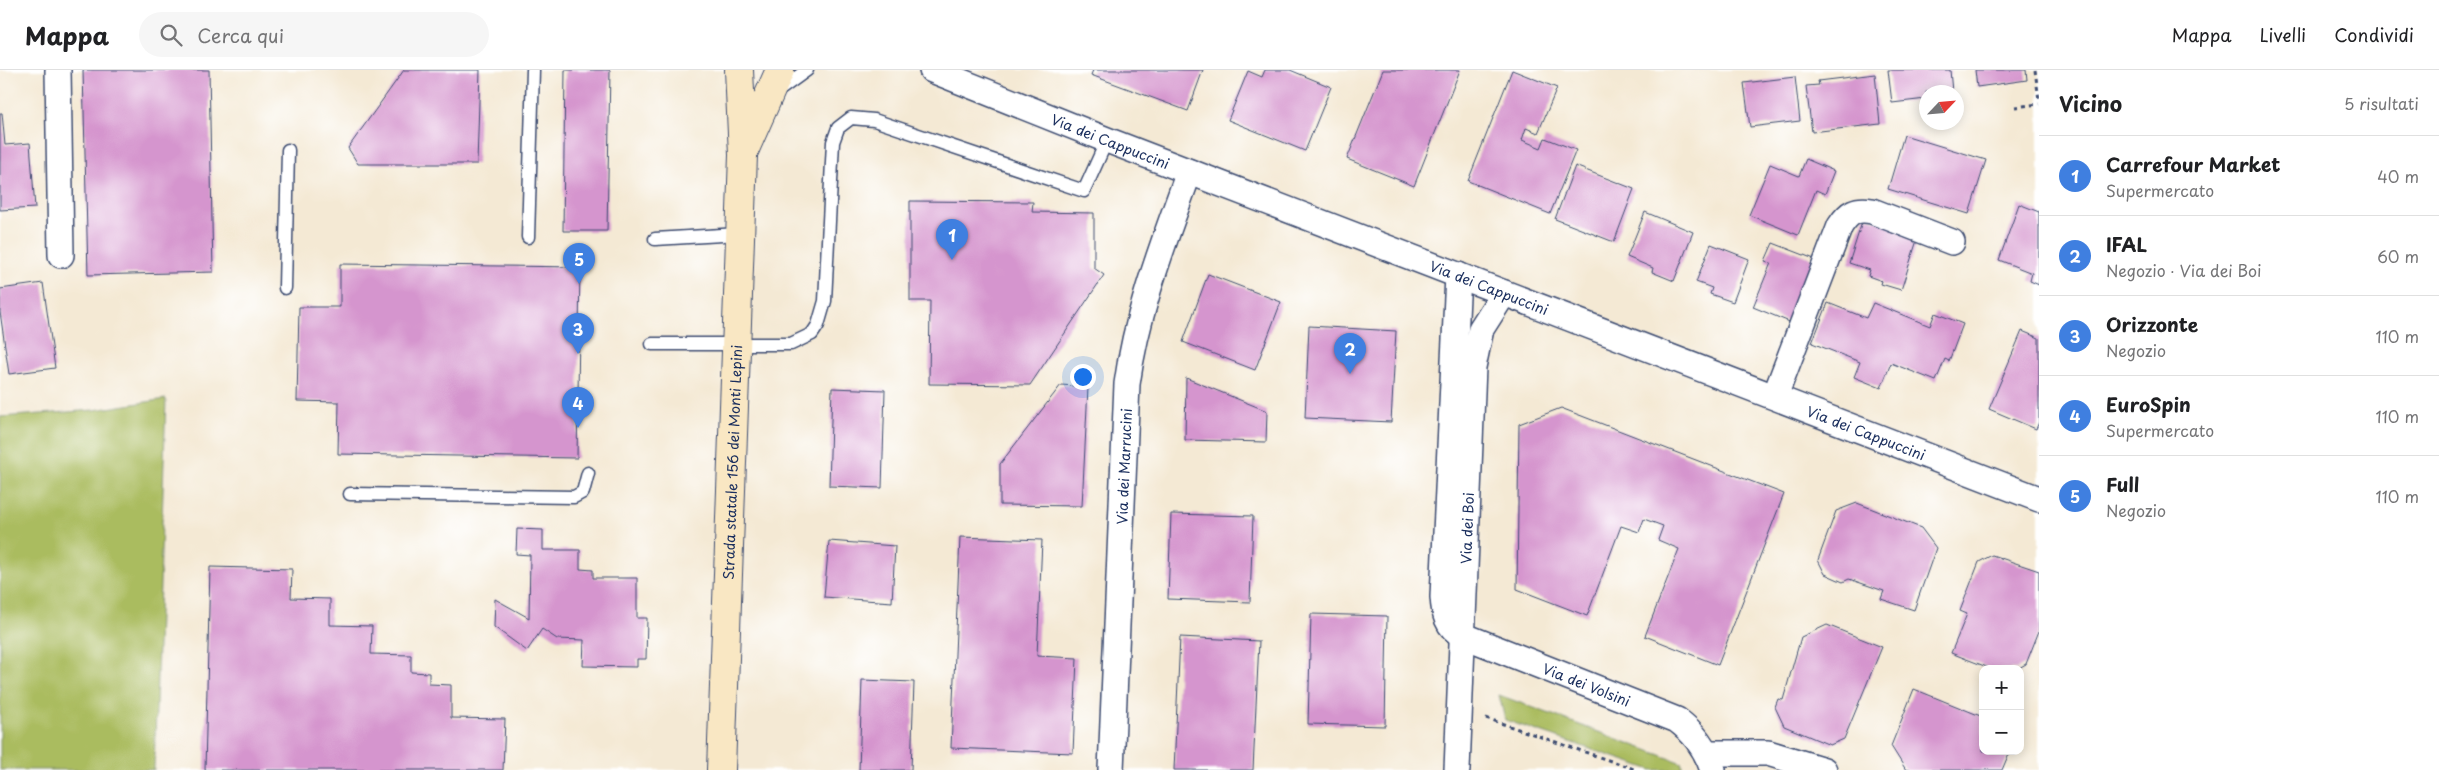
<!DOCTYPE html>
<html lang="it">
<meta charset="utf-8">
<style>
body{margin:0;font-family:"Playpen Sans",sans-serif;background:#f6f6f6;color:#202124}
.controls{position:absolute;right:15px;bottom:15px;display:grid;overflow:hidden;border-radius:10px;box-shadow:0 2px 12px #0003}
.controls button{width:45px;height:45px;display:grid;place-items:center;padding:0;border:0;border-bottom:1px solid #e0e0e0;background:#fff;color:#202124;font:25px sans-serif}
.compass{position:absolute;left:1919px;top:15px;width:45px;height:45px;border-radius:50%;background:#fff;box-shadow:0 2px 12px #0003;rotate:64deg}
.you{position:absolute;left:1082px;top:306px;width:18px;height:18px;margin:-12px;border:4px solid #fff;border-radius:50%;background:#1a73e8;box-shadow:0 0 0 8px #1a73e833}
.badge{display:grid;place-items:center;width:32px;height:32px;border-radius:50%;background:#1f6fb2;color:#fff;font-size:16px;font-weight:700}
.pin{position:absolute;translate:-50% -41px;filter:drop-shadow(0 1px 2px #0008)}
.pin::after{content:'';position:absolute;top:26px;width:18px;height:15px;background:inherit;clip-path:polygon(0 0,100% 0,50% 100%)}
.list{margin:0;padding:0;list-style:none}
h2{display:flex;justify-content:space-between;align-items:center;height:65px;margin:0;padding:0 20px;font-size:21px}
h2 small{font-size:16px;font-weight:400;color:#757577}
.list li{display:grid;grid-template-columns:32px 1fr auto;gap:15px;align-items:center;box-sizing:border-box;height:80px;padding:0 20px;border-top:1px solid #e0e0e0}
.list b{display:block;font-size:19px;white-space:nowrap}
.list p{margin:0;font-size:16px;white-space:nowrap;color:#757577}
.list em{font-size:16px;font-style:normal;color:#757577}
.icon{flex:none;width:28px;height:28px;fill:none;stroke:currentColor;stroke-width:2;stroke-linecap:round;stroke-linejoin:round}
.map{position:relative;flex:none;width:2039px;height:700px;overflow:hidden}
header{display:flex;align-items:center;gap:30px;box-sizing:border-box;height:70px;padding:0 25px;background:#fff;border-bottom:1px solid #e0e0e0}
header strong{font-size:24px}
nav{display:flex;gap:28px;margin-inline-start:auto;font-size:18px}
.search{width:350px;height:45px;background:#f6f6f6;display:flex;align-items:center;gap:12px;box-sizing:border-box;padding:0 18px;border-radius:28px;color:#757577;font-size:19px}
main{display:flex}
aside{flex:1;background:#fff}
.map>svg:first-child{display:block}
.green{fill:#aabc5f;stroke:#62765e}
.building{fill:#d595ce}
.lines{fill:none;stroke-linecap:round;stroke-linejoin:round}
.lane-casing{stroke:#3c4b70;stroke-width:15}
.street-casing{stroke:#3c4b70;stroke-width:28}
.secondary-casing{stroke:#3c4b70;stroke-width:30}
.path{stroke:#3c4b70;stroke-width:3;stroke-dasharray:4 4;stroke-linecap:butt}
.lane{stroke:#fff;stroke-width:12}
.street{stroke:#fff;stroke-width:25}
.secondary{stroke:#f9e7c3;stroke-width:28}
.labels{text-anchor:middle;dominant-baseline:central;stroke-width:5;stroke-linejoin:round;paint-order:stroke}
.street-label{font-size:14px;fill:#1b2f5e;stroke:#fff}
</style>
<header>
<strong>Mappa</strong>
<div class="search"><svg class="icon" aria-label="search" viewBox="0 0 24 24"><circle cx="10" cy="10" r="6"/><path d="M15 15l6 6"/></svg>Cerca qui</div>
<nav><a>Mappa</a><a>Livelli</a><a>Condividi</a></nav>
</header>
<main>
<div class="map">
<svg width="2039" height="700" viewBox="0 0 2039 700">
<rect width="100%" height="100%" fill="#fff"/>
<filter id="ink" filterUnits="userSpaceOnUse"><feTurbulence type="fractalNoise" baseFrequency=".02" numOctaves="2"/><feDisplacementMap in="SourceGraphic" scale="10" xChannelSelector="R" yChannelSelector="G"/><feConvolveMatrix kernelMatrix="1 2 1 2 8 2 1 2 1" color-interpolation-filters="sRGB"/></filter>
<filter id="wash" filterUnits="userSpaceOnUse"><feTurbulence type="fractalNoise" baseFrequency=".0096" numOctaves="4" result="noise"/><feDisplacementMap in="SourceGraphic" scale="20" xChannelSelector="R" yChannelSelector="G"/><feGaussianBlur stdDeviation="1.12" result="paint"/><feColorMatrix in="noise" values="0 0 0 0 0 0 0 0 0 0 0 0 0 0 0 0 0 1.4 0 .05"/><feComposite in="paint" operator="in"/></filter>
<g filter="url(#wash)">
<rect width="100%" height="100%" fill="#f4e9d4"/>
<g class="green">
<polygon points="166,329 154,700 0,700 0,347 94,340"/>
<polygon points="1499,625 1682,693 1682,700 1652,700 1505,650"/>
</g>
<g id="blocks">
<g class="building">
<polygon points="83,0 209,0 213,202 88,205"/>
<polygon points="404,0 480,0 477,94 358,94 348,78"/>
<polygon points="565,0 610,0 607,161 563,161"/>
<polygon points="1093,0 1203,0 1188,41 1091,5"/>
<polygon points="1265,0 1290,0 1331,17 1305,81 1228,50 1248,1 1262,7"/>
<polygon points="1383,0 1460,0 1414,116 1347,89"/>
<polygon points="1512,0 1557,18 1538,63 1526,58 1522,70 1541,78 1545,68 1576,80 1550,144 1468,111"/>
<polygon points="1888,0 1950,0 1952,22 1926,22 1926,29 1892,33"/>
<polygon points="1975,0 2026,0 2027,10 1977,17"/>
<polygon points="1875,4 1880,54 1812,62 1806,16 1819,15 1818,11"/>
<polygon points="1795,7 1800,51 1750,57 1744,13"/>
<polygon points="0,43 2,43 5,75 30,73 35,138 0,140"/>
<polygon points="1904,65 1986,90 1969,144 1888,119"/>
<polygon points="1806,89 1834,101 1825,124 1816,120 1798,165 1749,145 1770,94 1799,106"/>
<polygon points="1575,96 1634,119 1614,172 1555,149"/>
<polygon points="910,131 1033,132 1032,142 1094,143 1094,198 1104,205 1030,315 929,314 930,231 910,231"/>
<polygon points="2019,134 2039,142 2039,215 2030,211 2032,203 1999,190"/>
<polygon points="1645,142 1693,162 1674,211 1652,202 1653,198 1627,187"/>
<polygon points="1864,146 1919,164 1901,220 1881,214 1882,211 1868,206 1870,200 1849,193"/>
<polygon points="1773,173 1822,192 1797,255 1753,237 1771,193 1765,191"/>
<polygon points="1711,174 1749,189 1733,232 1710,224 1712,218 1696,212"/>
<polygon points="340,194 580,197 577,388 338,384 339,332 297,331 299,237 340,237"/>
<polygon points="1208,204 1281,232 1255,300 1183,272"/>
<polygon points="43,213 55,298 9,304 0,242 0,219"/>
<polygon points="1828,233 1866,248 1873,233 1930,256 1935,243 1963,254 1949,291 1945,289 1936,311 1891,293 1881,318 1854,307 1860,292 1812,273"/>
<polygon points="1309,256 1396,261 1391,352 1305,348"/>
<polygon points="2022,261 2039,268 2039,352 2036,359 1989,339"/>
<polygon points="1186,308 1267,341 1266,372 1185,370"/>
<polygon points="1061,315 1088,317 1082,436 1000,435 1000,394"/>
<polygon points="832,318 885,320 882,418 829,416"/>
<polygon points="1561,338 1784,424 1718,595 1645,566 1679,479 1658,470 1663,456 1644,449 1639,462 1621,456 1587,546 1517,519 1519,354"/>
<polygon points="1857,433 1921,458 1936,478 1914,540 1881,529 1884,521 1849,509 1843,512 1825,504 1818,490 1836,441"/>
<polygon points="1171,444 1253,446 1250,532 1168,529"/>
<polygon points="517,459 543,460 543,480 580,480 580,499 593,500 593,508 637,508 637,548 647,548 646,589 637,589 637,597 583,596 584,570 557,569 542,559 527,581 494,557 495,529 529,548 530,485 516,484"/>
<polygon points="960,467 1042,470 1037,586 1077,588 1073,683 951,678"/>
<polygon points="829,471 895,476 892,532 824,527"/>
<polygon points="1992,485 2039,501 2039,561 2026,594 2017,599 1992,599 1951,583 1967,544 1960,541 1979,492"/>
<polygon points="210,497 292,499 291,528 330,529 330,555 372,556 371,584 411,585 411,602 429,603 429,614 451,615 451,648 505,649 503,700 205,700"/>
<polygon points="1311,544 1387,546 1385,656 1308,654"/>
<polygon points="1827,555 1882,577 1844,669 1830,675 1784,656 1775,637 1778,629 1783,630 1801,567"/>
<polygon points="1180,567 1259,571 1253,700 1174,700"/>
<polygon points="862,610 914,612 911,700 859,700"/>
<polygon points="1914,619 1983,647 1983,681 2010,681 2002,700 1906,700 1891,676"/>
</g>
</g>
</g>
<g filter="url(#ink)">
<use href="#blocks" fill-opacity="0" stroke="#3c4b70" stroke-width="1"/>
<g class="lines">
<g class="lane-casing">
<g id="lane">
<polyline points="778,21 807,0"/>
<polyline points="528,167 533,0"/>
<polyline points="655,169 739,164"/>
<polyline points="285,218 288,80"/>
<polyline points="652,274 791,274 812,264 818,255 825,231 833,72 838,58 851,48 874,50 1084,121 1107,70"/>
<polyline points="350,424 574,427 583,422 588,403"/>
</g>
</g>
<g class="street-casing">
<g id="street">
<polyline points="58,0 61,185"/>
<path id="s1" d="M932,0L1107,70L2039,429"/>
<path id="s2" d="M1458,205L1443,527C1444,543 1447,557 1462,565L1677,650C1695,663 1706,679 1713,700"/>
<path d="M1775,326L1840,156C1849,142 1856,138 1872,141L1952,172"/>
<polyline points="1707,683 1768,683 1824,700"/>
<path id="s3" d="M1111,700L1127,314C1137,240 1164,172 1189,102"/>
<path id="s4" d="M1457,700L1473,297L1481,259L1504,223"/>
</g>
</g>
<g class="secondary-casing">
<g id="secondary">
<polyline points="745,79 780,0"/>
<path id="s5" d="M721,700L743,85L739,0"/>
</g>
</g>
<g class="path">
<polyline points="2035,0 2039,30"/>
<polyline points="2015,37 2039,34"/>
<polyline points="1486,648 1637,700"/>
</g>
<use href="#lane" class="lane"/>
<use href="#street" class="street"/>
<use href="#secondary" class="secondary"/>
</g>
</g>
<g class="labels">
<g class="street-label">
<text stroke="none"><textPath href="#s1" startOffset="192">Via dei Cappuccini</textPath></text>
<text stroke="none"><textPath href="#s1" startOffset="598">Via dei Cappuccini</textPath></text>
<text stroke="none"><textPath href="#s1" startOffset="1002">Via dei Cappuccini</textPath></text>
<text stroke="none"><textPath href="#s5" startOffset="308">Strada statale 156 dei Monti Lepini</textPath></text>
<text stroke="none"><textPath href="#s3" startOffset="304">Via dei Marrucini</textPath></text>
<text stroke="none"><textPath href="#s4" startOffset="242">Via dei Boi</textPath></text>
<text stroke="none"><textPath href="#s2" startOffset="501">Via dei Volsini</textPath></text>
</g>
</g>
</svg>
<div class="controls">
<button>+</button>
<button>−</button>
</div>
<svg class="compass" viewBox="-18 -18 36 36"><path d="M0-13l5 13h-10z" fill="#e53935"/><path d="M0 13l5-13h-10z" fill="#757577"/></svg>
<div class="you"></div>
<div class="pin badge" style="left:952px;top:190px;background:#3f7fe0">1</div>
<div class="pin badge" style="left:1350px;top:304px;background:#3f7fe0">2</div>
<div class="pin badge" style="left:578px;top:284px;background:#3f7fe0">3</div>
<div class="pin badge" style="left:578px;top:358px;background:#3f7fe0">4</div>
<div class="pin badge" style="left:579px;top:214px;background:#3f7fe0">5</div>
</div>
<aside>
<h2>Vicino<small>5 risultati</small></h2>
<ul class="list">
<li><span class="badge" style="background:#3f7fe0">1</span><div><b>Carrefour Market</b><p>Supermercato</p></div><em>40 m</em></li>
<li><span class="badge" style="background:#3f7fe0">2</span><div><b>IFAL</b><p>Negozio · Via dei Boi</p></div><em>60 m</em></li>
<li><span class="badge" style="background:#3f7fe0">3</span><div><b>Orizzonte</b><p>Negozio</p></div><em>110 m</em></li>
<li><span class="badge" style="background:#3f7fe0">4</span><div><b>EuroSpin</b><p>Supermercato</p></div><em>110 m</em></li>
<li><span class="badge" style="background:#3f7fe0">5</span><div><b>Full</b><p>Negozio</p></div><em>110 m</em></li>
</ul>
</aside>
</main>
